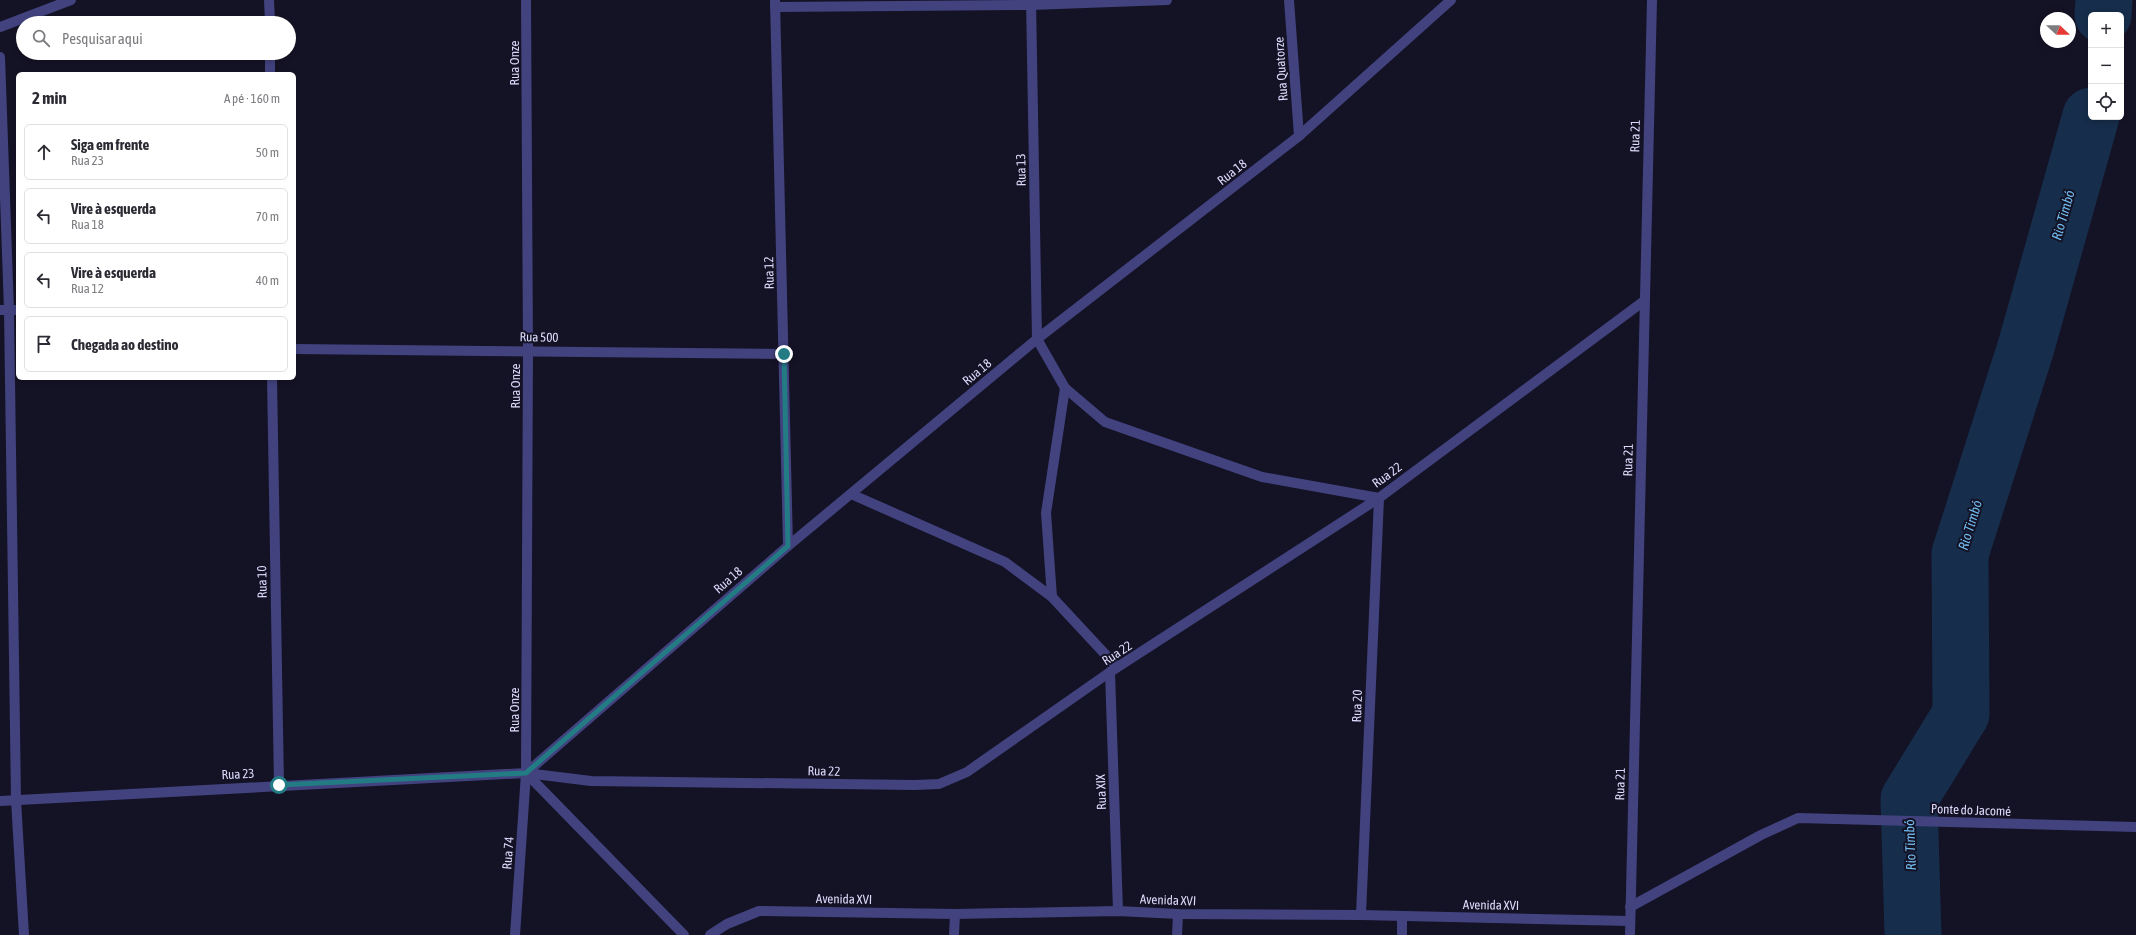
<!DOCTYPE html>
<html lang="pt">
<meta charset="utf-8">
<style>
body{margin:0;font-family:"Asap Condensed",sans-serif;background:#f2f2f3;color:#2b2b33}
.controls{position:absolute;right:12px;top:12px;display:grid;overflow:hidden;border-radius:6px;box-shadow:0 2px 6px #0003}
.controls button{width:36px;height:36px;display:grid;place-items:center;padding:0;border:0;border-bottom:1px solid #e1e1e2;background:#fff;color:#2b2b33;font:20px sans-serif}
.compass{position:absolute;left:2040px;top:12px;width:36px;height:36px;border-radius:50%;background:#fff;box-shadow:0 2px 6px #0003;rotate:112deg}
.stop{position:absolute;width:12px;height:12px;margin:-9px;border:3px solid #237b84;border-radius:50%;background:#fff}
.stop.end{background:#237b84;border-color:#fff;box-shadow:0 1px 4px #0008}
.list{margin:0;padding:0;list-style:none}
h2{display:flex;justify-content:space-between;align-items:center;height:52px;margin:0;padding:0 16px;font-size:17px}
h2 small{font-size:13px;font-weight:400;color:#7c7c81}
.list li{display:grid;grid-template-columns:26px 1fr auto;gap:12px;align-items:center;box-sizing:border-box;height:56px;margin:0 8px 8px;padding:0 8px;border:1px solid #e1e1e2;border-radius:6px}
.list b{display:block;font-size:15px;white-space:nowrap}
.list p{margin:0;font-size:13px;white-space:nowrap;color:#7c7c81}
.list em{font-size:13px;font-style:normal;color:#7c7c81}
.icon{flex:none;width:22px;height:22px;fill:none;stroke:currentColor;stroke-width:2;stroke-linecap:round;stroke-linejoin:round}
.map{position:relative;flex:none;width:2136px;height:935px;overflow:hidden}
.search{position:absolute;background:#fff;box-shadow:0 2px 6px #0003;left:16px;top:16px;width:280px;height:44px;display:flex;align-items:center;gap:10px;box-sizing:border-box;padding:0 14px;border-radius:22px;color:#7c7c81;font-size:15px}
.panel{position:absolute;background:#fff;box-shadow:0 2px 6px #0003;left:16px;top:72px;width:280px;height:308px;border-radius:6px}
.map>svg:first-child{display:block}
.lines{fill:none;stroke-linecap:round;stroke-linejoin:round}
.river{stroke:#162d4b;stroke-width:57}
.lane{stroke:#42427f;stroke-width:10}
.street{stroke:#42427f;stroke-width:10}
.route{stroke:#237b84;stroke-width:5}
.labels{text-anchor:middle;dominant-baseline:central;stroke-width:4;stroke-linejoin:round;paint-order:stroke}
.street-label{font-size:13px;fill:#dcdafb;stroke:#141225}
.water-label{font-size:14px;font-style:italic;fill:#72bcf0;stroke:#141225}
</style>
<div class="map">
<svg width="2136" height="935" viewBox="0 0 2136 935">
<rect width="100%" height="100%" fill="#141225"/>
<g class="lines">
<g class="river">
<polyline points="2103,15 2104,0"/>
<polyline points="1913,935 1909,799 1961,714 1960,554 2026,347 2091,116"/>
</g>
<g class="lane">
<polyline points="775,7 1031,5 1167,0"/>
<polyline points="0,310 18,310"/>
<polyline points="294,349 784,354"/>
</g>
<g class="street">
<polyline points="269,0 270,23"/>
<polyline points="775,0 788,546"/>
<polyline points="1031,0 1037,339 1065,388 1105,422 1262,477 1379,498 1361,915"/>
<polyline points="1289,0 1299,136"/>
<polyline points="0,27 71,0"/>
<polyline points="270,53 270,74"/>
<polyline points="0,57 9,310 16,800 24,935"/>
<polyline points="272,378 279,785"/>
<polyline points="851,494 1005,562 1052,597 1117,667"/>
<polyline points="1052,597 1046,513 1065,388"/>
<polyline points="1110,672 1118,911"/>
<polyline points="526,773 788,546 1037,339 1299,136 1451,0"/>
<polyline points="526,773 684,935"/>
<polyline points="0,801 526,773 591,781 915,785 939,784 967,772 1110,672 1379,498 1644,301"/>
<polyline points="1630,907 1761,835 1798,818 2136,827"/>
<polyline points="515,935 526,773 528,350 526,0"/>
<polyline points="710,935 727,924 759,911 955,914 1118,911 1178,914 1361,915 1630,921"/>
<polyline points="954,935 955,914"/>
<polyline points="1177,935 1178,914"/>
<polyline points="1402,935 1402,916"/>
<polyline points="1630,935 1652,0"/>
</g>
</g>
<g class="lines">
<polyline class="route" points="279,785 526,773 788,546 784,354"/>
</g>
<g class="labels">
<g class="street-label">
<text transform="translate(514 63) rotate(-90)">Rua Onze</text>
<text transform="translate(1281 69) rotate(-94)">Rua Quatorze</text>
<text transform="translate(1635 136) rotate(-89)">Rua 21</text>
<text transform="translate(1021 170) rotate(-91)">Rua 13</text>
<text transform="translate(1232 172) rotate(-38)">Rua 18</text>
<text transform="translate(769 273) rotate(-91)">Rua 12</text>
<text transform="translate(539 337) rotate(1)">Rua 500</text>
<text transform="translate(977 372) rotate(-40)">Rua 18</text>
<text transform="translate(515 386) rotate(-90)">Rua Onze</text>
<text transform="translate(1628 460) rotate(-89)">Rua 21</text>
<text transform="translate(1387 475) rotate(-36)">Rua 22</text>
<text transform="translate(728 580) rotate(-41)">Rua 18</text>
<text transform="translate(262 582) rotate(-91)">Rua 10</text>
<text transform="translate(1117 653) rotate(-33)">Rua 22</text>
<text transform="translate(1357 706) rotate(-88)">Rua 20</text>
<text transform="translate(514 710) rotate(-90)">Rua Onze</text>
<text transform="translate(824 771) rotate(1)">Rua 22</text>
<text transform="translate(238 774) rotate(-3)">Rua 23</text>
<text transform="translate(1620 784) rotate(-89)">Rua 21</text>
<text transform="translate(1101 792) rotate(-92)">Rua XIX</text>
<text transform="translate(1971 810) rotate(2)">Ponte do Jacomé</text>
<text transform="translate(508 853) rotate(-86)">Rua 74</text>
<text transform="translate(844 899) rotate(1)">Avenida XVI</text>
<text transform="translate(1168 900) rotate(2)">Avenida XVI</text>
<text transform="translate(1491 905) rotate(1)">Avenida XVI</text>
</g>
<g class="water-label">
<text transform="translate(2063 215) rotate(-74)">Rio Timbó</text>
<text transform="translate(1970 525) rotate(-73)">Rio Timbó</text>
<text transform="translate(1910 845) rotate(-92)">Rio Timbó</text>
</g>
</g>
</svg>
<div class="controls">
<button>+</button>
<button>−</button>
<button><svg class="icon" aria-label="locate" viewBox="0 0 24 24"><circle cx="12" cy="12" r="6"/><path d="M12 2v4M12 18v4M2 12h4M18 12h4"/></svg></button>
</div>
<svg class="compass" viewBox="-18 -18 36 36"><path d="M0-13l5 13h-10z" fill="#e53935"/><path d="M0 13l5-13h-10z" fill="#7c7c81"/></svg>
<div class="stop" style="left:279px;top:785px"></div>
<div class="stop end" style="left:784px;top:354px"></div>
<div class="search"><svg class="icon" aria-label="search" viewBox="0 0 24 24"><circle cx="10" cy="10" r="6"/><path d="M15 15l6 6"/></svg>Pesquisar aqui</div>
<section class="panel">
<h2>2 min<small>A pé · 160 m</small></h2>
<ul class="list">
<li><svg class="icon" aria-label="ahead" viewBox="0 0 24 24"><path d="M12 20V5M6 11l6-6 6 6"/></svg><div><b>Siga em frente</b><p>Rua 23</p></div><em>50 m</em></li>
<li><svg class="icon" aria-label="left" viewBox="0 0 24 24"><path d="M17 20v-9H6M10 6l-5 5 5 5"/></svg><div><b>Vire à esquerda</b><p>Rua 18</p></div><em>70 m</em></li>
<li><svg class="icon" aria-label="left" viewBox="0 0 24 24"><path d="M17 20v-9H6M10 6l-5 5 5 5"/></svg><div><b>Vire à esquerda</b><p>Rua 12</p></div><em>40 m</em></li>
<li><svg class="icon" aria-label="arrive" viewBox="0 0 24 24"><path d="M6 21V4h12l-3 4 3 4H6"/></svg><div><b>Chegada ao destino</b></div></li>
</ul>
</section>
</div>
